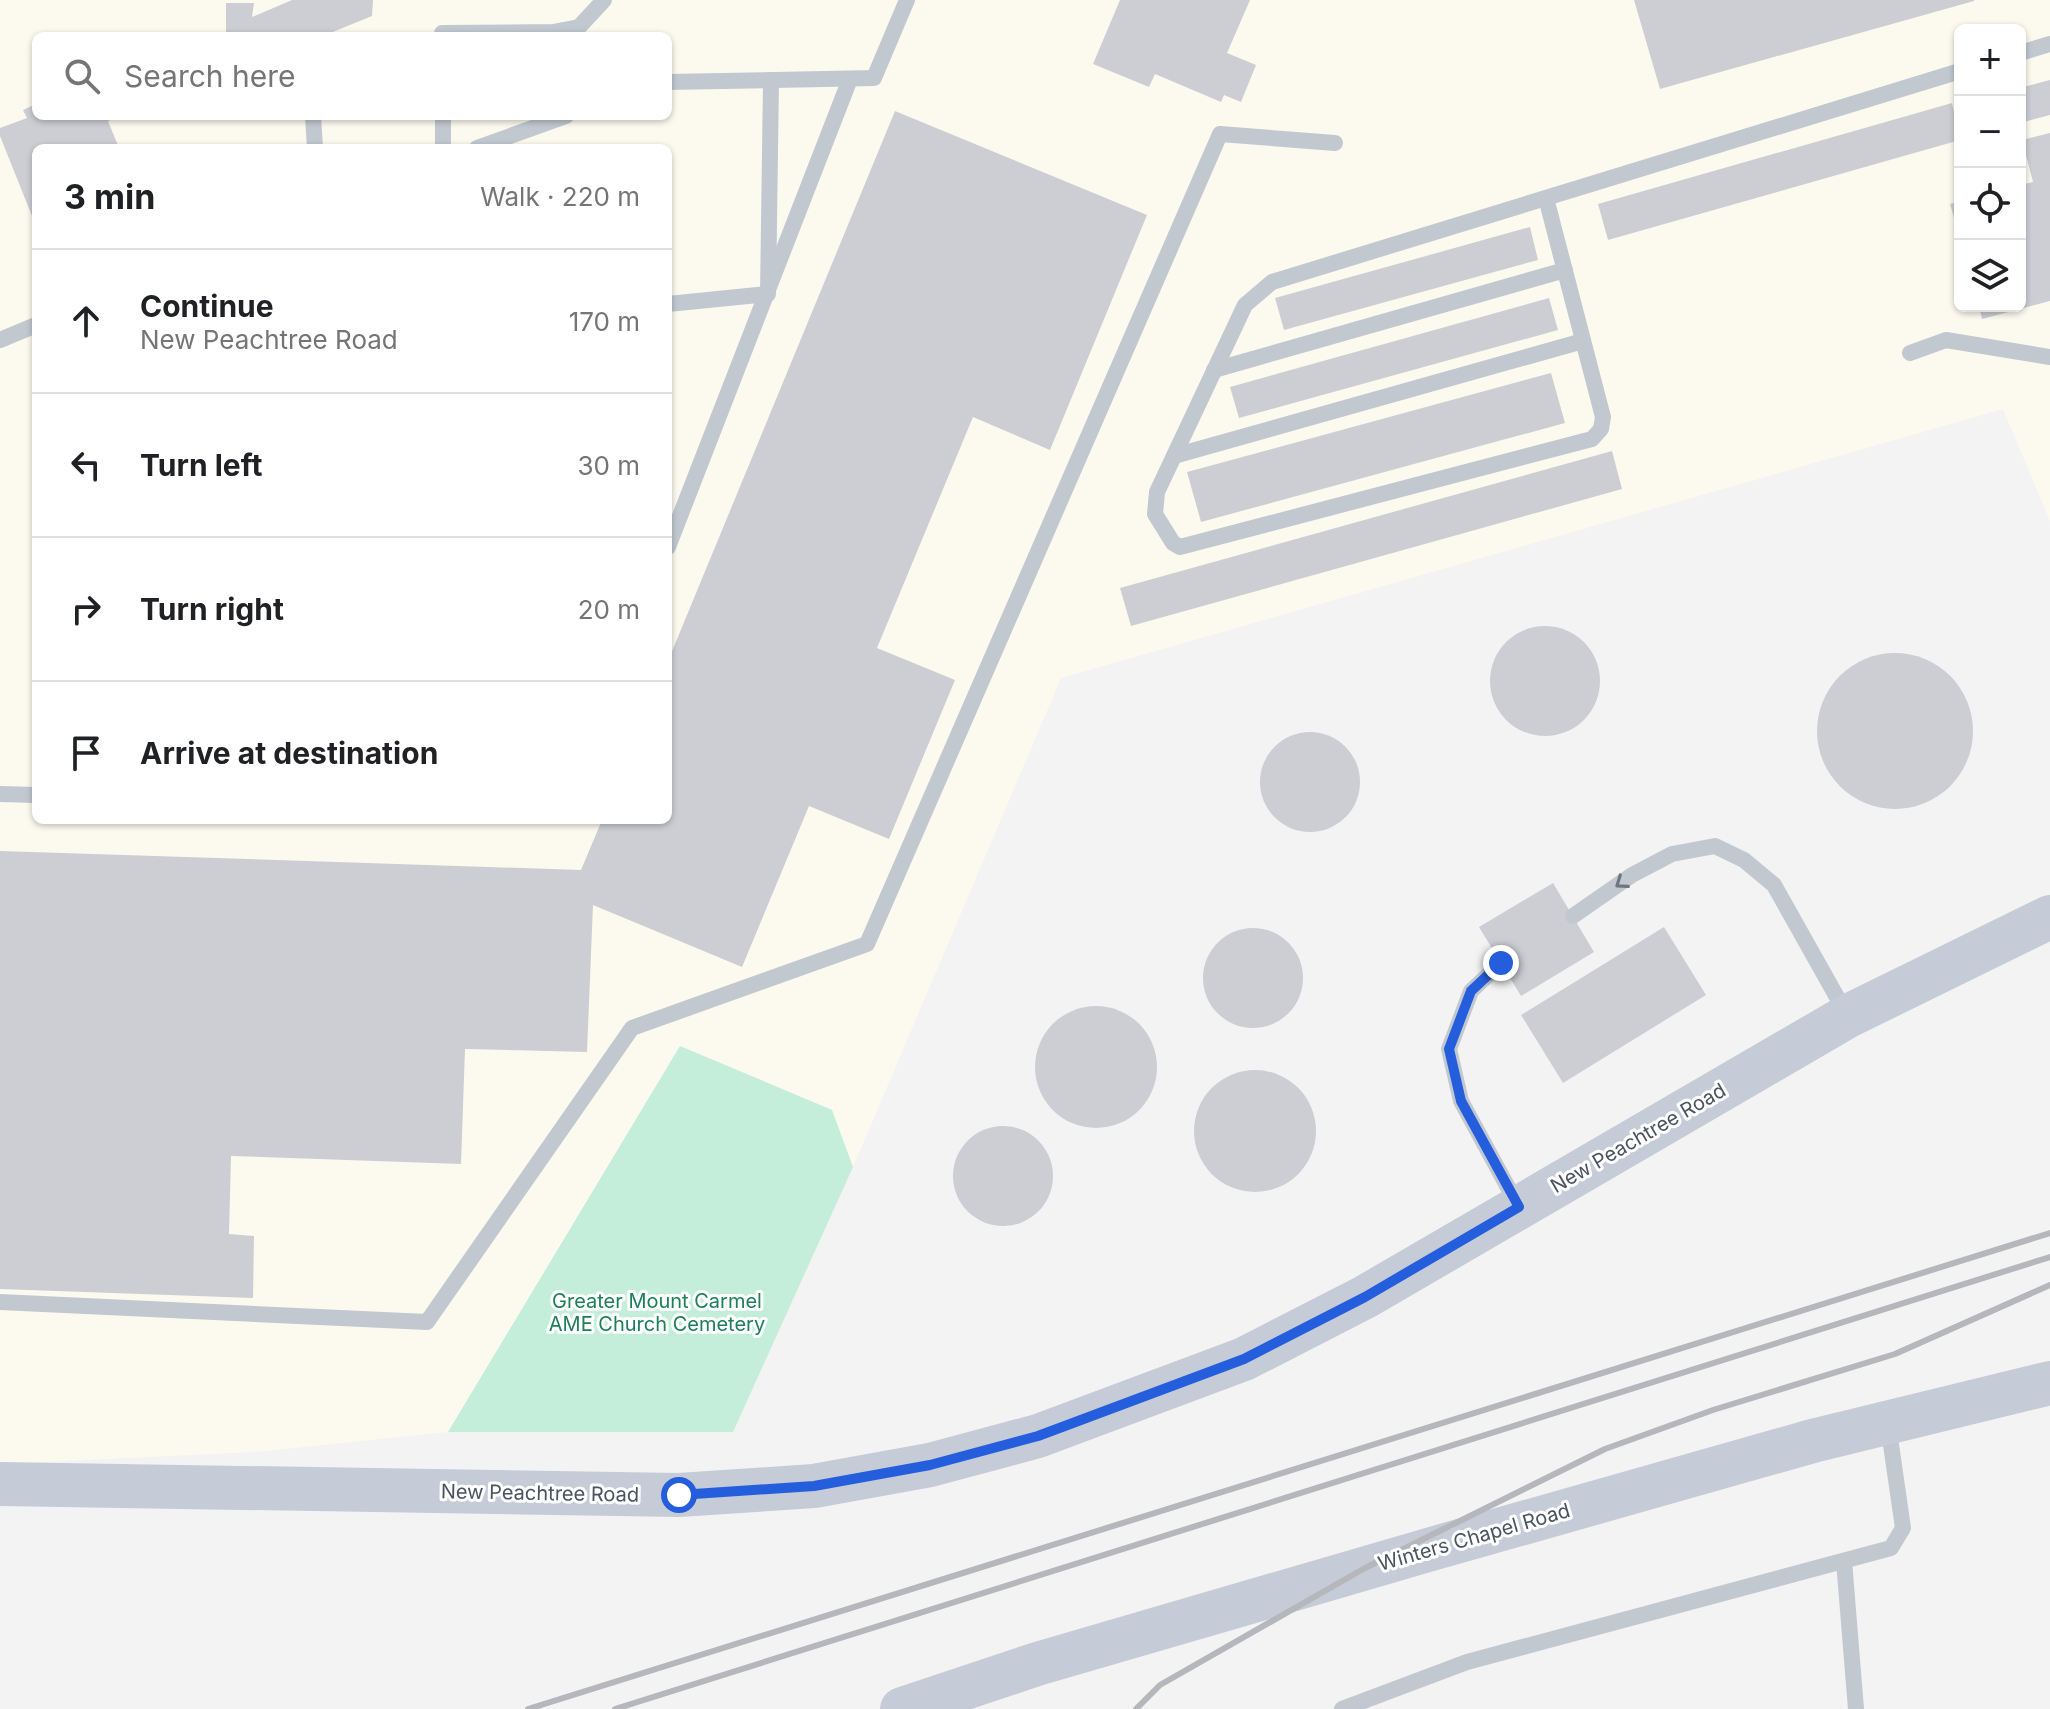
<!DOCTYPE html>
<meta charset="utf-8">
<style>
body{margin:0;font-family:Inter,sans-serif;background:#f2f2f2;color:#202124}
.controls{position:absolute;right:24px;top:24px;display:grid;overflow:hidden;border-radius:12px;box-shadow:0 2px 6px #0004}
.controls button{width:72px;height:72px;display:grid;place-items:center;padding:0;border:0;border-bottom:2px solid #e0e0e0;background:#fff;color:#202124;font:40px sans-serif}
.stop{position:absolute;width:24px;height:24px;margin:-18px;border:6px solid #255edc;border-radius:50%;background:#fff}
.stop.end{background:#255edc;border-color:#fff;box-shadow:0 2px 8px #0008}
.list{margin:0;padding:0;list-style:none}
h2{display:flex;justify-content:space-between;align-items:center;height:104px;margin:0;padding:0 32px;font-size:34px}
h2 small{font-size:26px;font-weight:400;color:#757577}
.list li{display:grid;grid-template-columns:52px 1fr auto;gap:24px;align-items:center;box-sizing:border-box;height:144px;padding:0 32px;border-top:2px solid #e0e0e0}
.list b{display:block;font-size:30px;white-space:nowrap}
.list p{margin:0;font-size:26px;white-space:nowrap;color:#757577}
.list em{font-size:26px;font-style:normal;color:#757577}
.icon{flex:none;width:44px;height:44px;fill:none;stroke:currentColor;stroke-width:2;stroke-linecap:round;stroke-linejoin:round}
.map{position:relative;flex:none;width:2050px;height:1709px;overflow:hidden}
.search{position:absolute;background:#fff;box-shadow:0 2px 6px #0004;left:32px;top:32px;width:640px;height:88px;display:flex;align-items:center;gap:20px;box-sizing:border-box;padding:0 28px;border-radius:12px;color:#757577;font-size:30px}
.panel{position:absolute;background:#fff;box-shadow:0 2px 6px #0004;left:32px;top:144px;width:640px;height:680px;border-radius:12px}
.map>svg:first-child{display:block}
.commercial{fill:#fcfaef;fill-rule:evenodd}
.green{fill:#c5eeda}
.building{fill:#cdced4}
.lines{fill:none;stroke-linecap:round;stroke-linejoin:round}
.lane{stroke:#c1c8d0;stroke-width:16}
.secondary{stroke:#c5cbd7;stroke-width:44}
.rail{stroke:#b5b7bc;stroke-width:6}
.oneway{stroke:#6e7681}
.route{stroke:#255edc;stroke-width:10}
.labels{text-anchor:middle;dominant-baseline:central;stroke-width:6;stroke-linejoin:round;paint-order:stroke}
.street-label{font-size:20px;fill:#4b535f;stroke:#fff}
.park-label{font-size:20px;fill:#1d7f5a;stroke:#fff}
</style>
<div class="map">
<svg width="2050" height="1709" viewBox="0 0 2050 1709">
<rect width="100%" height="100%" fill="#f4f3f3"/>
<path class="commercial" d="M0,0H2050V521L2003,409L1061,678L853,1167L832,1110L680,1046L448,1432L255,1452L0,1464ZM1960,30H2020V306H1960ZM36,36H668V116H36ZM36,148H668V820H36Z"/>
<polygon class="green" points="680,1046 832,1110 853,1167 733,1432 448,1432"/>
<g class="building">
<polygon points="292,0 373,0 372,16 323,36 226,36 226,3 254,3 252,17"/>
<polygon points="1120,0 1250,0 1227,53 1256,65 1241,102 1224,95 1221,102 1155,74 1149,87 1093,64"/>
<polygon points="1634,0 1974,0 1974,1 1660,89"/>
<polygon points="2050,80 2050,115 2020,123 2020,88"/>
<polygon points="1952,103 1960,140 1608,240 1598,204"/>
<polygon points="36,104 36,116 120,116 108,121 119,148 36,148 36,226 0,136 0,128 27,118 23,110"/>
<polygon points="895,111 1147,215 1050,450 973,417 877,648 955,680 889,839 809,806 742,967 593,905 587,1052 465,1049 461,1164 231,1156 229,1234 254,1236 253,1298 0,1289 0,851 581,870 602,820 668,820 668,661"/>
<polygon points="2050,133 2050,301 1982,319 1979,306 2020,306 2020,185 2033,182 2022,140"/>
<polygon points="1960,201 1960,235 1959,235 1950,204"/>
<polygon points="1530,227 1538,260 1284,330 1275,298"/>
<polygon points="1549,298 1558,330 1239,418 1230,387"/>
<polygon points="1551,373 1565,423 1201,522 1187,472"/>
<polygon points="1612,451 1622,489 1131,626 1120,588"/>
<circle cx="1545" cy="681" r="55"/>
<circle cx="1895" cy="731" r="78"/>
<circle cx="1310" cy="782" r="50"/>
<polygon points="1553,883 1594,952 1521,996 1479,927"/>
<polygon points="1664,927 1706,995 1563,1083 1521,1015"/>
<circle cx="1253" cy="978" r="50"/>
<circle cx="1096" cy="1067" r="61"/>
<circle cx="1255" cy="1131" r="61"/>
<circle cx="1003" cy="1176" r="50"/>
</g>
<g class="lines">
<g class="lane">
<polyline points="442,33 553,32 579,27 604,0"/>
<polyline points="2020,53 2050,44"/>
<polyline points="668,82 874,78 907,0"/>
<polyline points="313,116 315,148"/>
<polyline points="443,116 443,148"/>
<polyline points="477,148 566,116"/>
<polyline points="1546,198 1603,417 1601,429 1592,439 1180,547 1173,543 1155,514 1157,492 1245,305 1272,282 1960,71"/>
<polyline points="668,304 768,294 771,80"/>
<polyline points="0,340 36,325"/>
<polyline points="1910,353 1946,340 2050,357"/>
<polyline points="1214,370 1565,270"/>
<polyline points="1174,456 1583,341"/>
<polyline points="668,547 850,79"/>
<polyline points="0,794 36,795"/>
<polyline points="1573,916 1632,875 1672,854 1715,846 1744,860 1774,885 1847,1015"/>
<polyline points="1501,963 1471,991 1449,1049 1461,1101 1517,1204"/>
<polyline points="0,1302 427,1322 632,1028 867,944 1220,134 1335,143"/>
<polyline points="1844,1561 1856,1709"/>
<polyline points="1342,1709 1467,1662 1891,1548 1903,1528 1888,1424"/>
</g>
<g class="secondary">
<polyline points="0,1484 679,1495 814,1486 930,1465 1038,1436 1244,1359 1365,1297 1848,1016 2050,917"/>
<polyline points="902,1709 1037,1664 1428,1550 1816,1440 2050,1383"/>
</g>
<g class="rail">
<polyline points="528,1709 2050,1233"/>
<polyline points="615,1709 2050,1257"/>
<polyline points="1136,1709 1160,1685 1365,1568 1605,1449 1713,1410 1895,1354 2050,1285"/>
</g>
</g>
<defs><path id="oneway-chevron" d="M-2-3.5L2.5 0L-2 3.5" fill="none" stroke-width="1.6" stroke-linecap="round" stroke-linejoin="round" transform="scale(2)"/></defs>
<use class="oneway" href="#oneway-chevron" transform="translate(1621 883) rotate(145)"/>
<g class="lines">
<polyline class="route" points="679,1495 814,1486 930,1465 1038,1436 1244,1359 1365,1297 1519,1207 1461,1101 1449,1049 1471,991 1501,963"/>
</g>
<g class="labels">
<g class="street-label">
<text transform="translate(1638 1138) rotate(-30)">New Peachtree Road</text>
<text transform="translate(540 1493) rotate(1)">New Peachtree Road</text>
<text transform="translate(1474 1537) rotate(-16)">Winters Chapel Road</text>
</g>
<g class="park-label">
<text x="657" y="1301">Greater Mount Carmel<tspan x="657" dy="23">AME Church Cemetery</tspan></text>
</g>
</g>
</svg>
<div class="controls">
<button>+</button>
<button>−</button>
<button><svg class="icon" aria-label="locate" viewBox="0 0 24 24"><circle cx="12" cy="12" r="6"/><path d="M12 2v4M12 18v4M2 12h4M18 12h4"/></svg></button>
<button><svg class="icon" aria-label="layers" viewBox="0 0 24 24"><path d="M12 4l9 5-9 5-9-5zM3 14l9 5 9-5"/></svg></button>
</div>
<div class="stop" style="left:679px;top:1495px"></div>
<div class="stop end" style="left:1501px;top:963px"></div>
<div class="search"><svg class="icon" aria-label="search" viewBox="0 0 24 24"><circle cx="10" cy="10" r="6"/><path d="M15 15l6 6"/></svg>Search here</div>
<section class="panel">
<h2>3 min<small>Walk · 220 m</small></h2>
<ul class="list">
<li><svg class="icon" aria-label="ahead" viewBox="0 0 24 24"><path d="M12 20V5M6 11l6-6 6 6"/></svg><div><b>Continue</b><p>New Peachtree Road</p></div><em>170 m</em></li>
<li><svg class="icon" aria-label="left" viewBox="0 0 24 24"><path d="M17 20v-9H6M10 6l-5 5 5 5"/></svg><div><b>Turn left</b></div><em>30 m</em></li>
<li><svg class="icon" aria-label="right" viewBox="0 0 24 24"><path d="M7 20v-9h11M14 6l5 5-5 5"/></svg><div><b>Turn right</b></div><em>20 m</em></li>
<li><svg class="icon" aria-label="arrive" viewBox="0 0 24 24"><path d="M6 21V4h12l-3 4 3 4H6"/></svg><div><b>Arrive at destination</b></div></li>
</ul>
</section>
</div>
